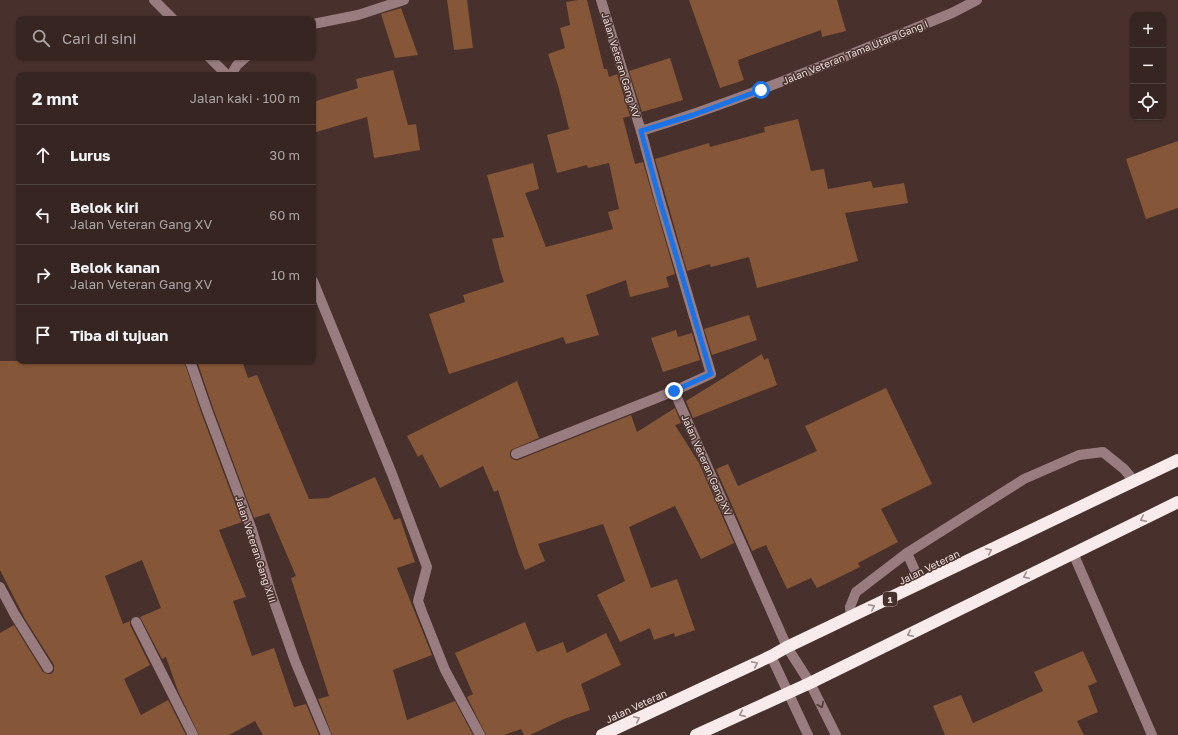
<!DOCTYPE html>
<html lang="id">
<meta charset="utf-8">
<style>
body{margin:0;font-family:"Golos Text",sans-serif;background:#3d2d2a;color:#f1f3f6}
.controls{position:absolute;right:12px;top:12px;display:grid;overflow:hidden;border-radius:8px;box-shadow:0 1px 3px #0004}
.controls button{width:36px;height:36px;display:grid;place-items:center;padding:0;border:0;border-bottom:1px solid #50423f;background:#362521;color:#f1f3f6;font:20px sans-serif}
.stop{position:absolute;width:12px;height:12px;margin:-9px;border:3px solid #1a73e8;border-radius:50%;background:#fff}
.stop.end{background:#1a73e8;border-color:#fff;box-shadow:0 1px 4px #0008}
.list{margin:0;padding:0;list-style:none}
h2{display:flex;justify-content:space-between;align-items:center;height:52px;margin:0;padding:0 16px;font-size:17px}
h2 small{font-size:13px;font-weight:400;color:#aaa5a5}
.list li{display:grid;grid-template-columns:26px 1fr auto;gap:12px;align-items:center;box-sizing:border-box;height:60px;padding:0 16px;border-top:1px solid #50423f}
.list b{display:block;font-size:15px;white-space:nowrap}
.list p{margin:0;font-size:13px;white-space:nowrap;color:#aaa5a5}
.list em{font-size:13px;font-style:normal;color:#aaa5a5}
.icon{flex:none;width:22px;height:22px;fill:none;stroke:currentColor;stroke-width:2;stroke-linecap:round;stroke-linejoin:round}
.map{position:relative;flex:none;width:1178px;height:735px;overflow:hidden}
.search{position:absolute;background:#362521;box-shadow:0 1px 3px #0004;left:16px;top:16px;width:300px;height:44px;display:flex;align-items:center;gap:10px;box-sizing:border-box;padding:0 14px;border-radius:8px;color:#aaa5a5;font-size:15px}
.panel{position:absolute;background:#362521;box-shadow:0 1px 3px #0004;left:16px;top:72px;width:300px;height:292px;border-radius:8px}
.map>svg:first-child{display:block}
.building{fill:#855637}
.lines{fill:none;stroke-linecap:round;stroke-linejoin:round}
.minor{stroke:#987c7f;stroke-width:10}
.highway{stroke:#f9ebec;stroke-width:12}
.oneway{stroke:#a08e8c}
.oneway2{stroke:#543c38}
.route{stroke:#1a73e8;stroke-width:5}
.labels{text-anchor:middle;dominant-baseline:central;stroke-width:3;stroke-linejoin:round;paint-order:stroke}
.shield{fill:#48312c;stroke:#bba9a6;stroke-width:1}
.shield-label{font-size:9px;font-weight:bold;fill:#ecddda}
.street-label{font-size:10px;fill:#ecddda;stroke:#48312c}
</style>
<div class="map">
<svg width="1178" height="735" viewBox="0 0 1178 735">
<rect width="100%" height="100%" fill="#48312c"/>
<g class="building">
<polygon points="447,0 467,0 473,48 454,50"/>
<polygon points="578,0 587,0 604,69 607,69 609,77 617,74 630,116 623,118 635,164 643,162 675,274 666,277 669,287 630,297 626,280 586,295 599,335 566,344 563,337 449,374 429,314 465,302 463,295 504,282 500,270 492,239 504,237 487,175 533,163 539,189 525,193 546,247 613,229 608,212 619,209 609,163 588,168 587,165 557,173 547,135 569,129 559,89 548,54 565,48 560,28 570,25 566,2"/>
<polygon points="689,0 837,0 846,31 822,37 821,30 738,60 739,62 738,62 744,80 720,88"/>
<polygon points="401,8 418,55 395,58 381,14"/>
<polygon points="670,58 683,100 642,112 629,71"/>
<polygon points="393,70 408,125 416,124 420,150 374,158 367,117 313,133 313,102 358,88 356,79"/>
<polygon points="798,119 811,171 824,169 828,189 871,181 873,188 904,183 908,203 845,213 858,261 757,288 749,257 711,267 710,264 687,271 655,159 709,143 710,147 765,132 764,127"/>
<polygon points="1178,141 1178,208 1146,219 1126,159"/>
<polygon points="749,315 757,340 712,355 704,329"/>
<polygon points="676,330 678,337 692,333 700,360 663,372 651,338"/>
<polygon points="762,354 764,360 768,358 777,385 693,418 686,401"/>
<polygon points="0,361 184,361 201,412 242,522 219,530 246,597 233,601 252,656 274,648 294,707 306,704 319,735 263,735 255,721 229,735 199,735 178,691 166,657 162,659 140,617 161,608 142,560 105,576 123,624 130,621 130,625 150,665 124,679 141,715 168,700 186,735 0,735 0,633 14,625 43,672 48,674 51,674 54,671 54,665 25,619 0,570"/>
<polygon points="197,361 242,361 248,378 257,375 309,499 328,498 375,477 394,520 400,518 415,562 397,568 432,655 393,670 407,720 455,701 473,735 332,735 318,699 329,696 291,578 296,576 269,513 254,518 213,408"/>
<polygon points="517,381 539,438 511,450 510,453 510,456 512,459 515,460 518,460 631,415 637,432 675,408 681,423 675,425 699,463 734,543 701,559 675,506 629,527 651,588 677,579 695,630 675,637 674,633 654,640 650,628 620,642 597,595 625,581 603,524 538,544 545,561 525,570 518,552 498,490 494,492 483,466 440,488 422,454 418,457 407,436"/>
<polygon points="886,388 932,484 881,509 898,542 858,563 860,567 817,588 811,578 787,589 766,545 752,551 716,469 728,464 738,486 817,451 805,426"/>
<polygon points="525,622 537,652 563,642 567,653 606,633 621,665 581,684 590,710 564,719 530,735 524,735 521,729 504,735 486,735 467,697 473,694 455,653"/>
<polygon points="1083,651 1097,682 1088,686 1098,712 1077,721 1084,735 945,735 933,706 961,695 973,723 1043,691 1034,672"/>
</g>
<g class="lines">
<g class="minor">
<polyline points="154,0 173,19"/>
<polyline points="601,0 641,131 660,201 711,374 674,391 787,647 810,683 836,735"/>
<polyline points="313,24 358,15 404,0"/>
<polyline points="209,57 227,75"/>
<polyline points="231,75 237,65 246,57"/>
<path d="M641,131C747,98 849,55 952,13L977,0"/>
<polyline points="313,281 392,474 427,567 418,601 422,612 445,670 480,735"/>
<polyline points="190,361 207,410 252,530 271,593 295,661 326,735"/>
<polyline points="516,454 674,391"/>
<polyline points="907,553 921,584"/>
<polyline points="1073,553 1152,735"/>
<polyline points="0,587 15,615 48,668"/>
<polyline points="851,617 850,607 856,592 907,553 1024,479 1079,455 1103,452 1124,469 1134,481"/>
<polyline points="136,622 193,735"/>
<polyline points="771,656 808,735"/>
</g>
<g class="highway">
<polyline points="602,735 771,656 787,647 1178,460"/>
<polyline points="696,735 810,683 1178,502"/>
</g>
</g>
<defs><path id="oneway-chevron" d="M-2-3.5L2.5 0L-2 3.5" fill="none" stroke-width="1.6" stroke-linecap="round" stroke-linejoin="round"/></defs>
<g class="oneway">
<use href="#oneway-chevron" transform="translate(1143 519) rotate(154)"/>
<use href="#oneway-chevron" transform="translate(989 551) rotate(-26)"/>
<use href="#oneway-chevron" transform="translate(1026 576) rotate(154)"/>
<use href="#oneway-chevron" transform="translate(872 607) rotate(-26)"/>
<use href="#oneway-chevron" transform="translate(910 634) rotate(154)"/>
<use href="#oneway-chevron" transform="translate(755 664) rotate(-25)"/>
<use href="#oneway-chevron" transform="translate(742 714) rotate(156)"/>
<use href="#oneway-chevron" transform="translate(637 719) rotate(-25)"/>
</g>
<use class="oneway2" href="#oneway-chevron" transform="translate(821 705) rotate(63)"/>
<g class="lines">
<polyline class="route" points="674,391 711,374 660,201 641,131 693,115 761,90"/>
</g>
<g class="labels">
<rect class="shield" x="883" y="592" width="14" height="14" rx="3"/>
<g class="shield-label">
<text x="890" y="599">1</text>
</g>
<g class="street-label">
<text transform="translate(855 52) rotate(-22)">Jalan Veteran Tama Utara Gang I</text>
<text transform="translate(621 65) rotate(73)">Jalan Veteran Gang XV</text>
<text transform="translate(707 465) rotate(66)">Jalan Veteran Gang XV</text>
<text transform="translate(256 549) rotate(72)">Jalan Veteran Gang XIII</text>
<text transform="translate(929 567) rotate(-26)">Jalan Veteran</text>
<text transform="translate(636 706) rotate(-25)">Jalan Veteran</text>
</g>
</g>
</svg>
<div class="controls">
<button>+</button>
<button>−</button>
<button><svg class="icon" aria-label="locate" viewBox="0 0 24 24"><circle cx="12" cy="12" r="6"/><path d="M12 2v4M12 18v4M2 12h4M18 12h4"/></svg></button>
</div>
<div class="stop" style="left:761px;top:90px"></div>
<div class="stop end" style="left:674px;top:391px"></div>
<div class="search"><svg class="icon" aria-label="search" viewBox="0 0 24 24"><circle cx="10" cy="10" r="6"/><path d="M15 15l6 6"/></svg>Cari di sini</div>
<section class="panel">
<h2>2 mnt<small>Jalan kaki · 100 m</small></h2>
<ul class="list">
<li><svg class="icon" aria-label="ahead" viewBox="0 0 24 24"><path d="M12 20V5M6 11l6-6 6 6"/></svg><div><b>Lurus</b></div><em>30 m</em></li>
<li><svg class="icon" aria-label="left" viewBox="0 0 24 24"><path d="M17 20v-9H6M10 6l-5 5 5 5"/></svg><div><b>Belok kiri</b><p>Jalan Veteran Gang XV</p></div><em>60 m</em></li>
<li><svg class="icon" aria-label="right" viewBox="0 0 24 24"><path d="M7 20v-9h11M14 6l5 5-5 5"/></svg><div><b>Belok kanan</b><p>Jalan Veteran Gang XV</p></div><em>10 m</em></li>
<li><svg class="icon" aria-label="arrive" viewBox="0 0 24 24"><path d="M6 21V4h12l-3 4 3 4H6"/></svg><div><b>Tiba di tujuan</b></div></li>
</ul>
</section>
</div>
